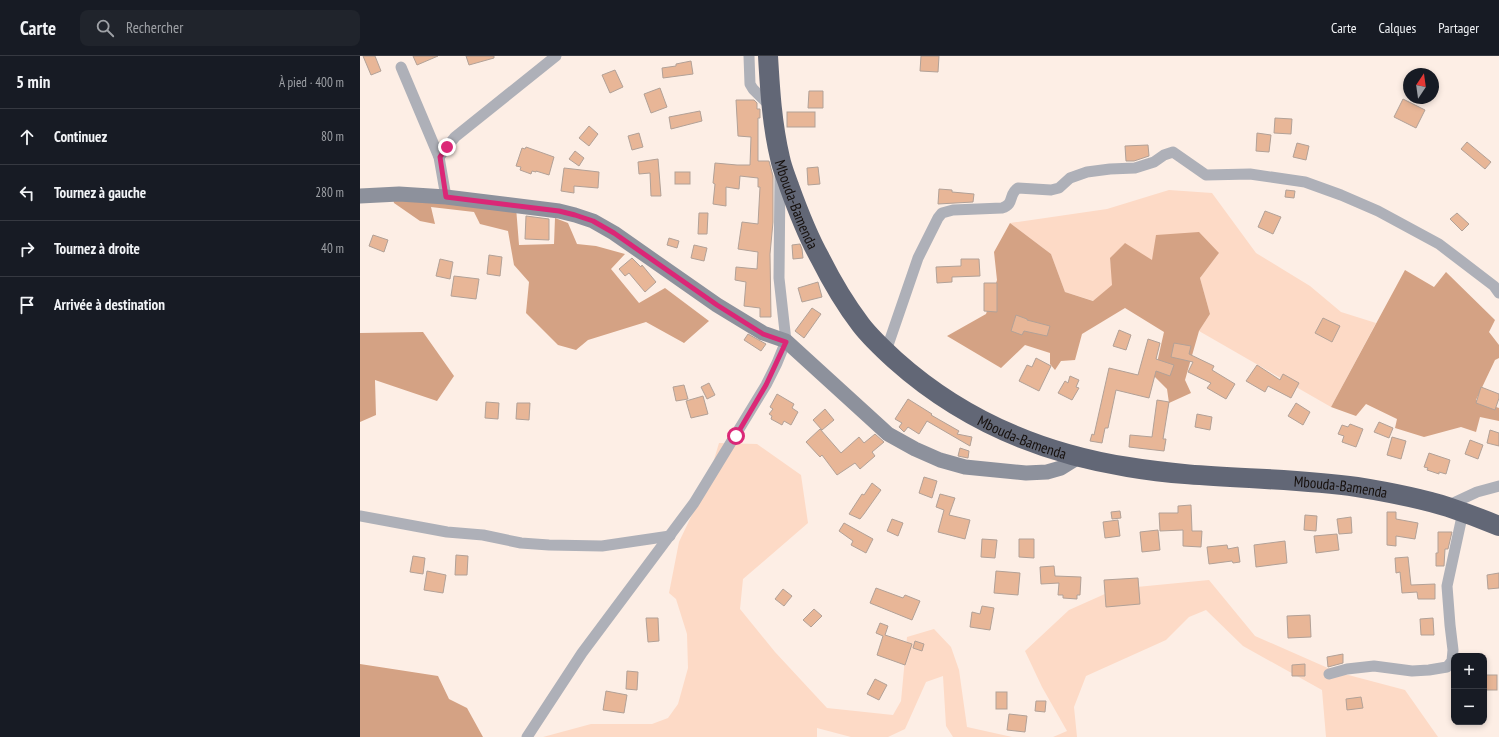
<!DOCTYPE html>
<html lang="fr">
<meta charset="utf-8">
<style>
body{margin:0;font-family:"PT Sans Narrow",sans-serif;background:#20242c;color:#f1f3f6}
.controls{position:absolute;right:12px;bottom:12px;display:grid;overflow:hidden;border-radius:8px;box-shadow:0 2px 6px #0003}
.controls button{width:36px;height:36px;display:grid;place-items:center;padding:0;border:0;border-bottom:1px solid #363941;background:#171b24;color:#f1f3f6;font:20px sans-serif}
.compass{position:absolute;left:1043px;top:12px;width:36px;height:36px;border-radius:50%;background:#171b24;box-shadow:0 2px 6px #0003;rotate:13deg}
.stop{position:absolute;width:12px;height:12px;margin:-9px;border:3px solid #db2777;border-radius:50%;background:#fff}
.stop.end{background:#db2777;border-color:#fff;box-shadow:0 1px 4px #0008}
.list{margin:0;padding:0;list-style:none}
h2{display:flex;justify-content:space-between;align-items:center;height:52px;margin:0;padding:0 16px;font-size:17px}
h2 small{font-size:13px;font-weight:400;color:#9ea1a6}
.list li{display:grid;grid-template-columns:26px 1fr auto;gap:12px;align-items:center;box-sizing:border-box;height:56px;padding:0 16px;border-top:1px solid #363941}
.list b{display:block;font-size:15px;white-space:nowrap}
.list em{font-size:13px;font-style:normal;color:#9ea1a6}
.icon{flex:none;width:22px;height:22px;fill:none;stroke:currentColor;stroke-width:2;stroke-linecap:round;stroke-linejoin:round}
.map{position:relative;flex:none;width:1139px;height:681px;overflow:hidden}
header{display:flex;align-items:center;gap:24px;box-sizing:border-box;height:56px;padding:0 20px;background:#171b24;border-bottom:1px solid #363941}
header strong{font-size:19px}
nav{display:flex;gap:22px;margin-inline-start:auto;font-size:14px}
.search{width:280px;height:36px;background:#20242c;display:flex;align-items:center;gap:10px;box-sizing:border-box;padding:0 14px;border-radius:8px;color:#9ea1a6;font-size:15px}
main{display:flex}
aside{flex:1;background:#171b24}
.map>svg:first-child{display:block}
.green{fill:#fddac6}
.forest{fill:#d4a284}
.building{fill:#e8b697;stroke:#b2a197}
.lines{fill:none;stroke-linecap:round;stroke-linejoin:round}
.street{stroke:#aeb0b8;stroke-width:11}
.secondary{stroke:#8d919c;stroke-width:15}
.highway{stroke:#626776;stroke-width:20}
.route{stroke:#db2777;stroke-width:5}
.labels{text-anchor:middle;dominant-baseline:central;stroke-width:4;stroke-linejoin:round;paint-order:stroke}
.street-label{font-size:15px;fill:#150f0c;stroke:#fefefe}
</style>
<header>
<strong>Carte</strong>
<div class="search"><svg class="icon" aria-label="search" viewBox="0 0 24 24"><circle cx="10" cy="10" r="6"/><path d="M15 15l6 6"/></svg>Rechercher</div>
<nav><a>Carte</a><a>Calques</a><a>Partager</a></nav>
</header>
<main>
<aside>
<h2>5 min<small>À pied · 400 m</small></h2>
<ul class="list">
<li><svg class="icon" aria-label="ahead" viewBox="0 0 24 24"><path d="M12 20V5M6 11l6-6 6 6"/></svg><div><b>Continuez</b></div><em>80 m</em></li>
<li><svg class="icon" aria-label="left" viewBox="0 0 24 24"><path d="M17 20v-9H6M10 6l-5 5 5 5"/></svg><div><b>Tournez à gauche</b></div><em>280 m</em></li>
<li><svg class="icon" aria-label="right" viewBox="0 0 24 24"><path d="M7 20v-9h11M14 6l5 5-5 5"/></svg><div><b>Tournez à droite</b></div><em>40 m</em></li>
<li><svg class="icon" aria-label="arrive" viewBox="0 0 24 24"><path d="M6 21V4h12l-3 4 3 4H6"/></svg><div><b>Arrivée à destination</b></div></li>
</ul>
</aside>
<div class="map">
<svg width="1139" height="681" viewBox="0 0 1139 681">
<rect width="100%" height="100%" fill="#fdeee5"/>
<g class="green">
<polygon points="809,134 852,137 896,197 950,230 981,256 1016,267 971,351 839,275 850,258 840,222 859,197 792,205 750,202 753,229 734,245 705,236 691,198 650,167 747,153"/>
<polygon points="359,387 397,388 441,419 448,467 383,523 380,553 415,596 467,652 533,659 541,645 547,581 574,573 591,591 599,614 607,671 652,681 593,681 586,670 583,620 566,626 545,673 528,681 491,681 457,672 457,681 183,681 231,668 292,668 308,662 318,648 328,612 327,578 316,543 309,537 319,486 347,427"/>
<polygon points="849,524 895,580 977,616 1045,634 1078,681 966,681 962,634 883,590 846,554 829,561 806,584 726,620 714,651 717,681 693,681 707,675 682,631 665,595 709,554 756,533"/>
</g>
<g class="forest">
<polygon points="31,136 156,151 159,189 194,188 195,162 208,167 217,188 236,190 265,198 251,213 279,247 305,232 349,265 324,287 286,266 228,284 216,294 198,289 166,257 169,226 154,209 148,175 120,168 114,156 71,151 75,168 60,165 34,147"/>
<polygon points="650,167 691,198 705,236 733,245 752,229 750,202 765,187 792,204 796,179 839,176 859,197 840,222 850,258 839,275 825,324 831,337 809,347 807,333 794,320 804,276 765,252 722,278 715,304 701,305 695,314 690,308 690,297 665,289 641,312 587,280 626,258 637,224 634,196"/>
<polygon points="1045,214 1074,231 1086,216 1135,264 1129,276 1139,289 1139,302 1135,304 1116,344 1139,352 1139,365 1120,361 1116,376 1101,371 1064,381 1035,372 1037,363 1006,348 996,360 971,351"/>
<polygon points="63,276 94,320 77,345 15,324 16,359 0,366 0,277"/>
<polygon points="0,608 78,620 89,643 107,652 123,681 0,681"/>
</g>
<g class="building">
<polygon points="3,0 15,0 21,15 11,19"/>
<polygon points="53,0 78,0 57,9"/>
<polygon points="106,0 134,0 134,2 109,9"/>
<polygon points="561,0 579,0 578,16 560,15"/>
<polygon points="331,5 333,18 303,22 302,12 316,10 316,8"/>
<polygon points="255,14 263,31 250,37 242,19"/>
<polygon points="300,32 307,51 291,57 284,38"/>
<polygon points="449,35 463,35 463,52 448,52"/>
<polygon points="1043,43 1065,54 1056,72 1034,61"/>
<polygon points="376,44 394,44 397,47 397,53 400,53 400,62 398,62 398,105 409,105 413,120 413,166 410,198 411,261 400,261 400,252 384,250 386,226 375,224 376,211 397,213 398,196 378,193 382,166 398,168 400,131 398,131 398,122 380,120 379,133 366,131 366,150 353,148 355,128 353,127 355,107 377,109 390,109 391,81 378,80"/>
<polygon points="340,55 342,65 311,73 309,61"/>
<rect x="427" y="56" width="28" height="15"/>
<polygon points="915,62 932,63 931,78 914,77"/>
<polygon points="229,70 238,78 229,90 219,82"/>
<polygon points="279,77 283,91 272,94 268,80"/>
<polygon points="897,77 911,79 909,96 896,95"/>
<polygon points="1107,86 1131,106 1125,113 1101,93"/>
<polygon points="937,87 949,90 946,104 933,101"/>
<polygon points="788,89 789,100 774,105 766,105 765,90"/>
<polygon points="166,91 194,101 189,119 176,115 176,116 172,115 171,118 160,114 161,111 156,110 162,92 165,93"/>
<polygon points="215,95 224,102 219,110 209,103"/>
<polygon points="298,103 301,140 291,140 290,117 279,118 278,106"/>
<polygon points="458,111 460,128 448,129 447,112"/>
<polygon points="204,112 239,116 238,132 214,130 214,137 201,135"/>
<rect x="315" y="116" width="15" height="12"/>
<polygon points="579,133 592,134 592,136 614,138 613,146 578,148"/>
<polygon points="926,134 935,135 934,142 925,141"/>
<polygon points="905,155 921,161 913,178 898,171"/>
<polygon points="339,157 348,157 347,178 338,178"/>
<polygon points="1097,157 1109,168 1102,175 1090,163"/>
<polygon points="166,160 189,163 189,184 165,183"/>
<polygon points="13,179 28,184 24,196 9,190"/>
<polygon points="309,182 319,185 317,192 307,189"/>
<polygon points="440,188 442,193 443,202 433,203 432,189"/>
<polygon points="334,189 347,192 344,205 331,202"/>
<polygon points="129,199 142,201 140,220 127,218"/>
<polygon points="272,202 281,211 282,209 296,226 285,236 269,217 265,220 259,213"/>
<polygon points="80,203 93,206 90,223 76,220"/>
<polygon points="601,203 619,203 620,220 592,221 592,226 577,227 576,211 601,210"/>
<polygon points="94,220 119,223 116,243 91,240"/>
<polygon points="458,226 462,241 442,246 438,232"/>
<polygon points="624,227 637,227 637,256 624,255"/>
<polygon points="452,252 461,258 444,282 435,275"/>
<polygon points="656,259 667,263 667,264 690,270 687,280 664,275 662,279 651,275"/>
<polygon points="963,262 980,270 972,286 955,277"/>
<polygon points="759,274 771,279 766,294 753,290"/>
<polygon points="388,278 406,288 401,295 384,284"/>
<polygon points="788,283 800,287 796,303 814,309 810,320 796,315 789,342 756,334 748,372 745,372 742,387 730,385 732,378 734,379 749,312 778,319"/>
<polygon points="814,287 831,290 829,298 854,310 852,314 875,328 866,343 847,332 851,327 828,316 833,306 811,301"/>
<polygon points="676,302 691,310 679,335 659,325 667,309 672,311"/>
<polygon points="897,309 920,324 923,318 939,327 931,342 908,330 905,336 886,325"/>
<polygon points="710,320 719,324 716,331 719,332 712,344 698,337 705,325 708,327"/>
<polygon points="349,327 355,339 347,343 341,331"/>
<polygon points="324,329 328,343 316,345 313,331"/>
<polygon points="1121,331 1139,338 1139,342 1135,354 1116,347"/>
<polygon points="417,338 434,348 432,352 438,356 431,369 424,365 422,369 411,363 412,360 409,358 413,353 410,351"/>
<polygon points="343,340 348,358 331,362 326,345"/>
<polygon points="548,343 572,358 571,359 599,375 597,378 612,381 610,390 567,365 559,378 548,371 544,376 539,371 542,367 535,363"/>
<polygon points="797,344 809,346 803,383 806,383 804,395 769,391 770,379 792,381"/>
<polygon points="126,346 139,347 138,363 125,362"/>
<polygon points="157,347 170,347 169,364 156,363"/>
<polygon points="936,347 950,356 943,369 928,360"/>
<polygon points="465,353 474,364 462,374 453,364"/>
<polygon points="837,358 852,361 850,374 835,371"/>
<polygon points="1019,366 1033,372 1029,382 1014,376"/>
<polygon points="990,368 1003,373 996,391 982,386 984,380 978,378 982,369 988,371"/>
<polygon points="460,373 481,397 499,381 504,387 515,378 524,386 512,396 515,400 500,413 495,407 477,419 462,399 460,401 446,386"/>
<polygon points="1130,374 1139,377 1139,390 1127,387"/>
<polygon points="1032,381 1046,385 1041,403 1027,399"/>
<polygon points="1110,384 1123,389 1118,403 1105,398"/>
<polygon points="600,392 609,395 608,402 598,400"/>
<polygon points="1069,397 1090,404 1086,418 1079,416 1079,418 1067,414 1068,412 1064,411"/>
<polygon points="564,421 577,425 572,442 559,437"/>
<polygon points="512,427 521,434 504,458 500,463 489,458 502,438 504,439"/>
<polygon points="580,438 595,442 589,459 610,464 605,483 578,476 584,454 576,451"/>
<polygon points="831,449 832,475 842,475 841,491 823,490 823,474 800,475 799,457 818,457 818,450"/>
<polygon points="760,455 761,462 752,463 751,456"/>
<polygon points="1027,456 1036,456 1036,463 1058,467 1055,483 1036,480 1036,490 1027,489"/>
<polygon points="945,459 957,460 956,475 944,474"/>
<polygon points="991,461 992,477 979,478 977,463"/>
<polygon points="532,463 543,467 538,480 527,475"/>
<polygon points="758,464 760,480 745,482 743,466"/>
<polygon points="484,467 513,483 506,497 491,489 493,485 479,475"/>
<polygon points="798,474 800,494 782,496 780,476"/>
<polygon points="1078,476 1092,476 1088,493 1085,493 1084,510 1076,510 1076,497 1078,497"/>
<polygon points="977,478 979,494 956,497 954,480"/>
<polygon points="622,483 637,484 635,502 621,501"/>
<polygon points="659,483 674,483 674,502 659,501"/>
<polygon points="925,485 927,507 896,511 894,489"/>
<polygon points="867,489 868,493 878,491 880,506 873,507 872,505 849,508 847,491"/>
<polygon points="96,499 108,500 107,519 95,519"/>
<polygon points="53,500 65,502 63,518 50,516"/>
<polygon points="1048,501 1051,529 1075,528 1075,543 1058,543 1057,536 1042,537 1040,516 1036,517 1035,502"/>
<polygon points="694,510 695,520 721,521 720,539 717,539 717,543 703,542 703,539 698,539 699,527 681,528 680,511"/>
<polygon points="67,515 86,519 83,537 64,534"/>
<polygon points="636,515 660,517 658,539 634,537"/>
<polygon points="1139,517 1139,532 1128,533 1127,519"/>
<polygon points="778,522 780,548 746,551 744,524"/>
<polygon points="516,532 543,542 545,539 560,545 552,564 510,547"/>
<polygon points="423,533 432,540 424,550 415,543"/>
<polygon points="622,550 634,552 630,574 610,571 612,556 620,558"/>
<polygon points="454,553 462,560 451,571 443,564"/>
<polygon points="950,559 951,581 928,582 927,560"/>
<polygon points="286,562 298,562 299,585 288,586"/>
<polygon points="1073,562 1074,579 1061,579 1060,563"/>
<polygon points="520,567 528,570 525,579 552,588 545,609 517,599 523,580 516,577"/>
<polygon points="555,585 564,588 562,595 553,592"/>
<polygon points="983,598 983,607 968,611 967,601"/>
<polygon points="945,608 945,620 932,620 932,609"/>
<polygon points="267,615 278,616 277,634 266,633"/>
<rect x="1125" y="619" width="12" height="15"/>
<polygon points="515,623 527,629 519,644 507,638"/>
<polygon points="246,635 267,639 264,657 243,654"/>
<rect x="636" y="636" width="11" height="17"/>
<polygon points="1001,641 1003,652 987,654 986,643"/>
<polygon points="676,645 686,645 685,656 675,655"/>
<polygon points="649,658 667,660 665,676 647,674"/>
</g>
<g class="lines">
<g class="street">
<polyline points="389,0 390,28 393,33 411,51"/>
<polyline points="41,11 79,101 86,141"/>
<polyline points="79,101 95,81 196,0"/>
<path d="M526,295L558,202L578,162L582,157L593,154L642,152C655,148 648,138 658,132L691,134L699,132L710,122L727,116L750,113L775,112L794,106L804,99L813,96L846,119L890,118L945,126L981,139L1018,155L1079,188L1134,230L1139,237"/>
<polyline points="1087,450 1117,436 1139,430"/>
<polyline points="0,460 87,476 123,479 161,487 189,489 242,490 310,480"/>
<polyline points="969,618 987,613 1014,610 1052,615 1069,614 1087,611 1092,605 1093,594 1090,569 1087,530 1103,456"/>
<polyline points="167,681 222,597 334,447 406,329 417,307 426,285 419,222 420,120"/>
</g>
<polyline class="secondary" points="0,140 39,138 86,141 199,155 215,159 233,165 254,177 357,249 403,277 426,285 528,378 555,393 580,404 605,411 666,417 687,416 701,412 717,402"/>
<path class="highway" id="s1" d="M408,0C410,34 412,68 420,102C422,112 426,121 429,130C438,155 447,179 460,202C472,226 485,248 501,269C511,282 523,293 535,304C602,364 679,397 768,411C844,424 921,420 997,431C1028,436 1059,442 1088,451C1106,457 1122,463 1139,470"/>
</g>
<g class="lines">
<polyline class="route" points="87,91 80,101 86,141 199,155 215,159 233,165 254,177 357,249 403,278 426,286 406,329 376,380"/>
</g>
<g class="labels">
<g class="street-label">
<text stroke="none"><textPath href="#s1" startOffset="152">Mbouda-Bamenda</textPath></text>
<text stroke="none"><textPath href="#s1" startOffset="488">Mbouda-Bamenda</textPath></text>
<text stroke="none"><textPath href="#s1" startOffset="812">Mbouda-Bamenda</textPath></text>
</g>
</g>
</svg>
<div class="controls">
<button>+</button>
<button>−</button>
</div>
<svg class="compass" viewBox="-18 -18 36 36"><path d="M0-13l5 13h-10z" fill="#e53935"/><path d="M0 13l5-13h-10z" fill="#9ea1a6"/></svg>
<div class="stop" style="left:376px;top:380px"></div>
<div class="stop end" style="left:87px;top:91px"></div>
</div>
</main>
